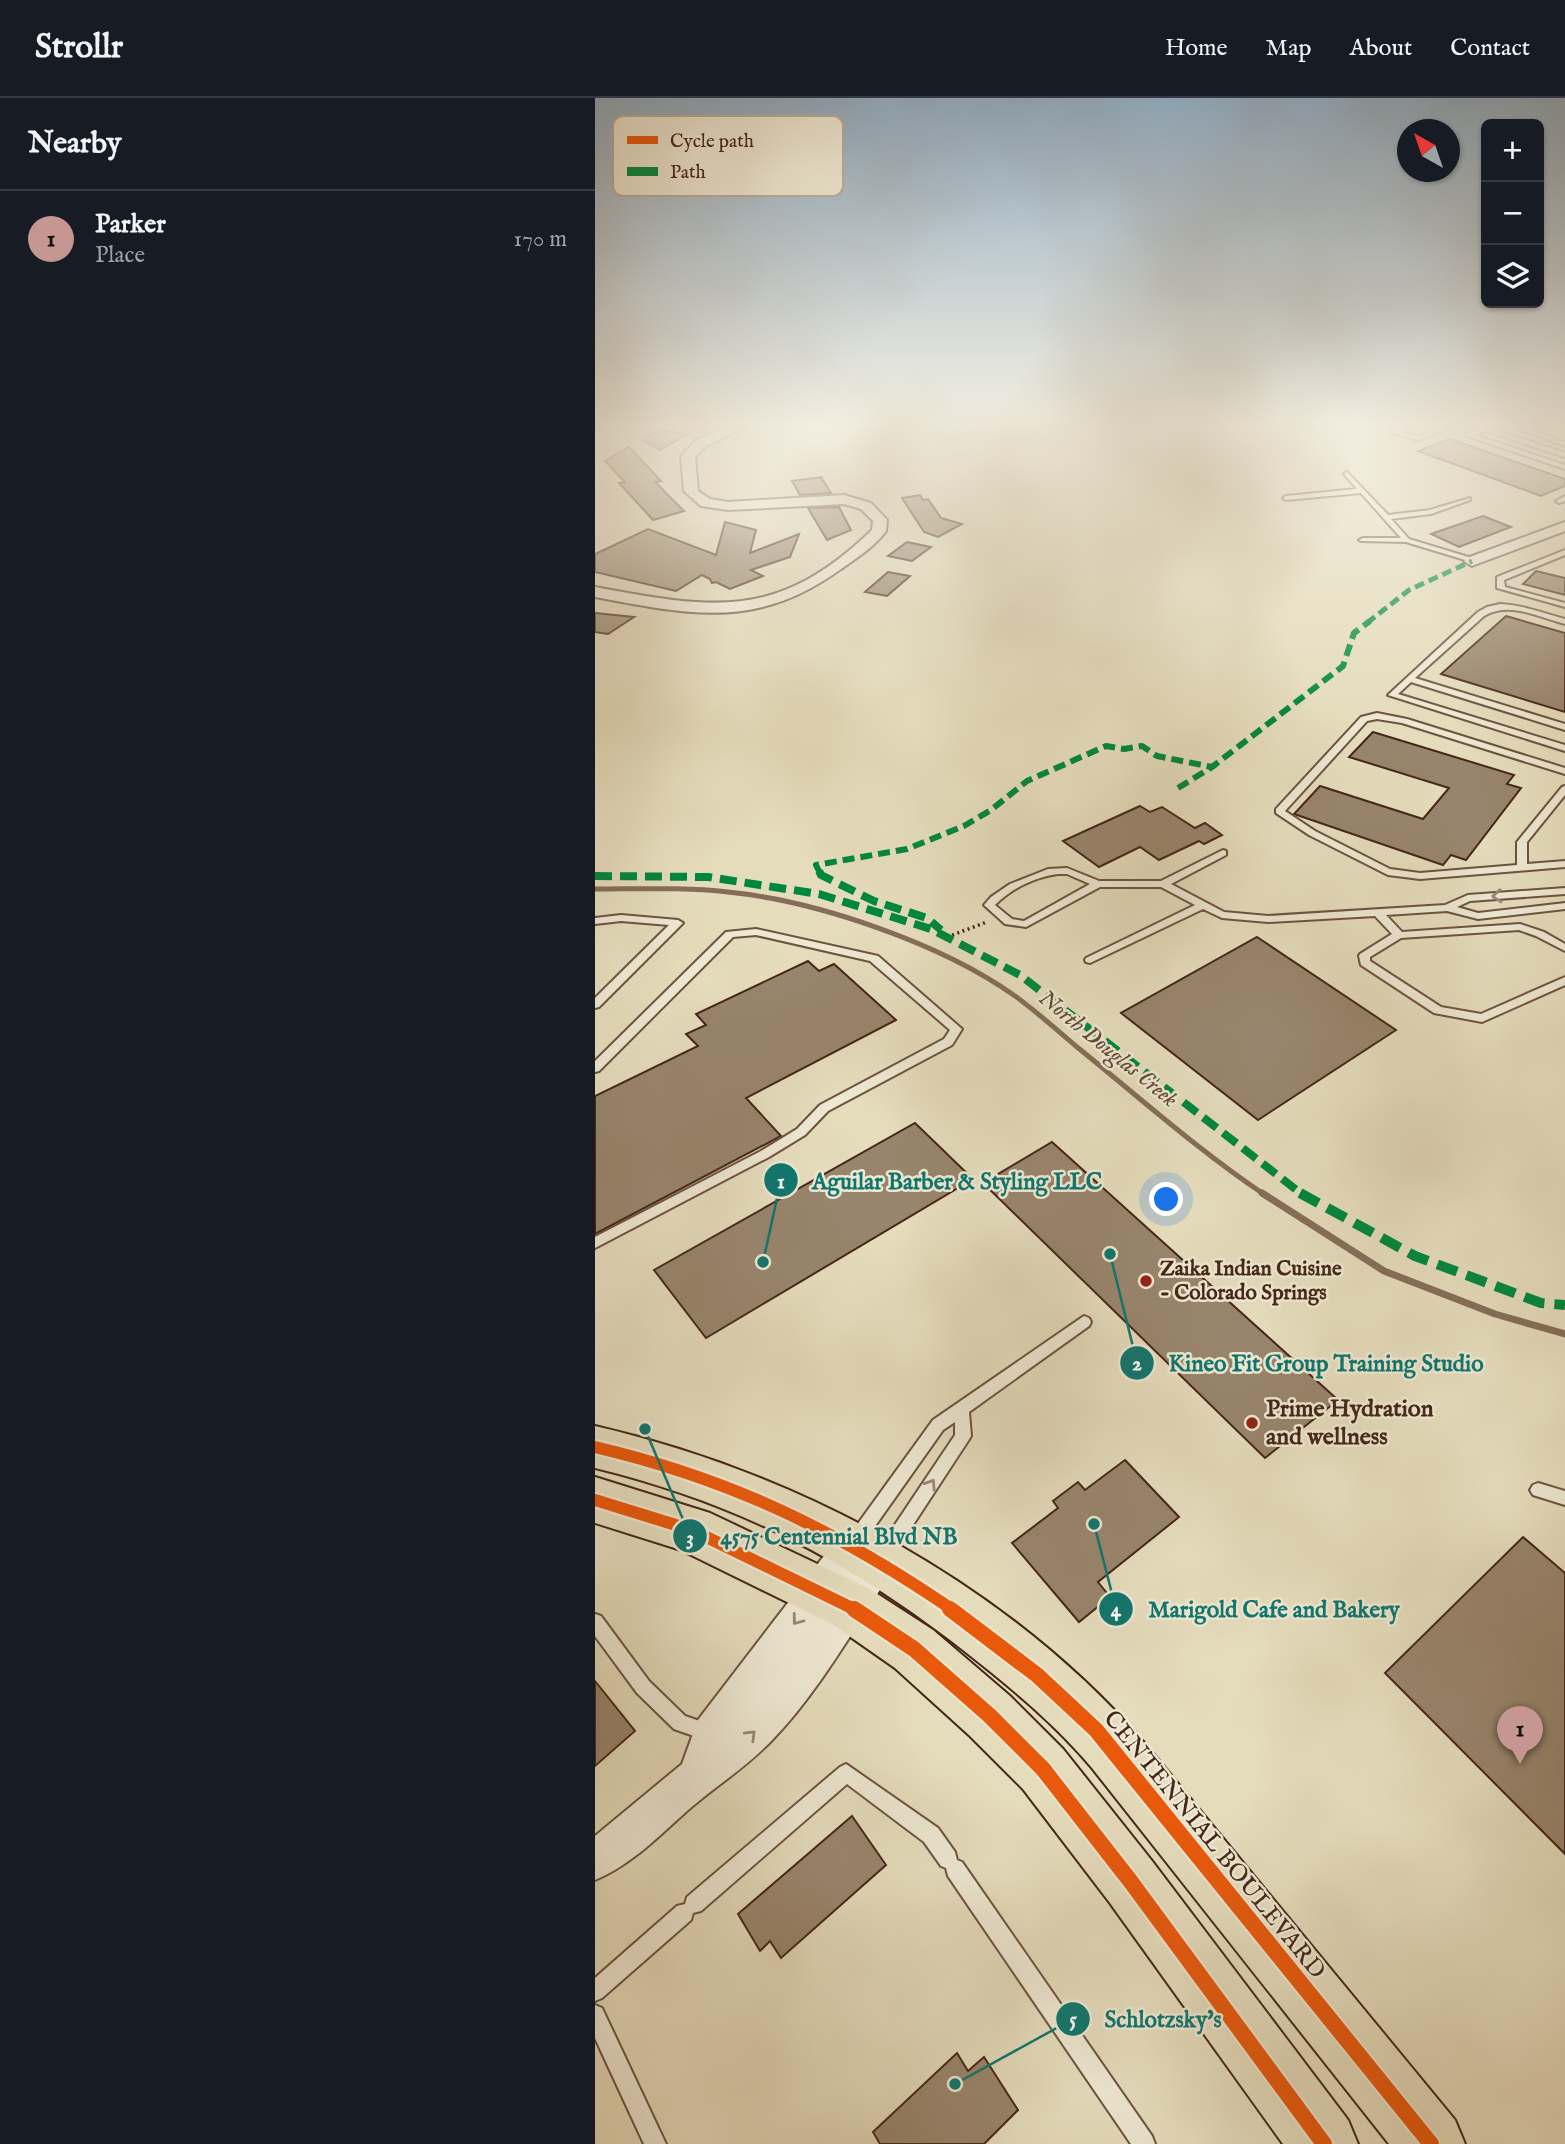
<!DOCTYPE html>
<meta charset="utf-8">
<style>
body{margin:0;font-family:"IM FELL English",serif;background:#242831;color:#f1f3f6}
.controls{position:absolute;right:21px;top:21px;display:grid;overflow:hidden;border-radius:10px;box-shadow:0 2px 5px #0004}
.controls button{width:63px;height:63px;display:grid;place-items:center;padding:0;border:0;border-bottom:2px solid #363941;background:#171b24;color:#f1f3f6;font:35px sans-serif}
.compass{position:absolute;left:802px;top:21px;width:63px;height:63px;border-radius:50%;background:#171b24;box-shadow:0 2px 5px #0004;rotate:320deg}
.you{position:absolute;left:572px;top:1102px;width:24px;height:24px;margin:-18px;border:5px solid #fff;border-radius:50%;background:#1a73e8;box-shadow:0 0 0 10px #1a73e833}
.badge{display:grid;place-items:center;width:46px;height:46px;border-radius:50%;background:#c59692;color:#111;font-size:23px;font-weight:700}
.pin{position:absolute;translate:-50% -58px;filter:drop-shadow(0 2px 4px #0008)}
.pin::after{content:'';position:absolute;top:37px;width:24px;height:21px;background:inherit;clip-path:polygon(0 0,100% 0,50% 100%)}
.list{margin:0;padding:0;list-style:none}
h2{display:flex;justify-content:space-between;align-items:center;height:91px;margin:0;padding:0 28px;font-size:30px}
h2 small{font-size:23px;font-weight:400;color:#9ea1a6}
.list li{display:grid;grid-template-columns:46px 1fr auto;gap:21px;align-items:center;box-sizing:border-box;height:98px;padding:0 28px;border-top:2px solid #363941}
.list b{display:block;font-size:26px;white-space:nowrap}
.list p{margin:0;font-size:23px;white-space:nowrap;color:#9ea1a6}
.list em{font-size:23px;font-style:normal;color:#9ea1a6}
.icon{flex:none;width:38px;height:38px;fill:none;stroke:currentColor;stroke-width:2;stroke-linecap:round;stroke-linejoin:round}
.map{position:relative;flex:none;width:970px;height:2046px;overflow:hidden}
header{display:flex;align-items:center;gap:42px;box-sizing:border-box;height:98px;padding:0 35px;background:#171b24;border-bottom:2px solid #363941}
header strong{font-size:33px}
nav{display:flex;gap:38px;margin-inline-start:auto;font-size:24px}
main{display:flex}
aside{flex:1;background:#171b24}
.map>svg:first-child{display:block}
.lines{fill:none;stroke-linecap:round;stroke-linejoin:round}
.stream-far1{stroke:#856e59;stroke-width:5}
.stream{stroke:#856e59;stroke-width:7}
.building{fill:#98856d;stroke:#452618;stroke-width:2}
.lane-casing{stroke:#6d5441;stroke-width:4}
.street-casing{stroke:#6d5441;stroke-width:4}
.primary-casing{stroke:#452618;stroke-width:4}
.path{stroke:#452618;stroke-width:3.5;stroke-dasharray:2 3.5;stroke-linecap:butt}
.lane{fill:#eee8d3;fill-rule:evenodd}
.street{fill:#eee8d3;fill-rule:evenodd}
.primary{fill:#e5dcbc;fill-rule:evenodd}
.quiet-far3{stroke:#00873e;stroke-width:5;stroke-dasharray:10 5;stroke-linecap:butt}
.quiet-far2{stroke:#00873e;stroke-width:6;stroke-dasharray:12 6;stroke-linecap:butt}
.quiet-far1{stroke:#00873e;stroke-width:8;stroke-dasharray:17 8;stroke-linecap:butt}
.quiet{stroke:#00873e;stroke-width:10;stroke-dasharray:21 10;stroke-linecap:butt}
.cycleway-far1-casing{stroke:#eee8d3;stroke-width:17}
.cycleway-casing{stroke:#eee8d3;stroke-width:20}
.cycleway-far1{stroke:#e8590c;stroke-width:12}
.cycleway{stroke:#e8590c;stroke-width:16}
.oneway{stroke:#9a8776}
.poi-dot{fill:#8f2418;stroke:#eee8d3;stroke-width:2.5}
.labels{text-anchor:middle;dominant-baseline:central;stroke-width:5;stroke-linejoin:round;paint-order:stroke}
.poi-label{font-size:21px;font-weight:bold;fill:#452618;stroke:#eee8d3;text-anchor:start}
.water-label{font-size:23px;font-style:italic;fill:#654a38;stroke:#eee8d3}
.near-poi-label{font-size:24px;font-weight:bold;fill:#452618;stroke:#eee8d3;text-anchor:start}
.near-street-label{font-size:24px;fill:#452618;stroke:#eee8d3}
.key{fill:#eee8d3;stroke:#bbae9b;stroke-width:2}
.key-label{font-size:19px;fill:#452618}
.leader{fill:none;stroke:#0f766e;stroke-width:2.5}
.callout-dot{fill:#0f766e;stroke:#eee8d3;stroke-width:2.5}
.mark-label{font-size:21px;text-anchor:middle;font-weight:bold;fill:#fff}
.callout-label{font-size:23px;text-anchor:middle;font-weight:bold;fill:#0f766e;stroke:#eee8d3;stroke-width:5;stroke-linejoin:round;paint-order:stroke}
</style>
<header>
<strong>Strollr</strong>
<nav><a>Home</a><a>Map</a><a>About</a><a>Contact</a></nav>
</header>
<main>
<aside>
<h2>Nearby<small></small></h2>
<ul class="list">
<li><span class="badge">1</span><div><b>Parker</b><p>Place</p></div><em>170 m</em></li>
</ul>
</aside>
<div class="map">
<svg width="970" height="2046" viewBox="0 0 970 2046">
<rect width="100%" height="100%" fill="#e5dcbc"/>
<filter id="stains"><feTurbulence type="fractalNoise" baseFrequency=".00286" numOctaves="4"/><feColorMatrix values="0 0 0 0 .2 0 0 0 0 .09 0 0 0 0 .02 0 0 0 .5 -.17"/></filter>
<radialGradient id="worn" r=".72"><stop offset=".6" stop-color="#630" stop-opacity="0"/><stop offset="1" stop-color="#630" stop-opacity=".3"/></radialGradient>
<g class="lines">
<path class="stream-far1" d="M0,791C44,791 89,789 133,794C223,803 347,846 420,898C442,914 462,932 482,949C544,999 604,1053 670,1097"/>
<polyline class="stream" points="667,1095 789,1173 900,1216 970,1236"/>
</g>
<g class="building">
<polygon points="64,332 92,336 65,352 47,342"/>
<polygon points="855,341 970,381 970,388 946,398 823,353"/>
<polygon points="34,349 66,383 60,384 89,413 58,422 24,385 30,384 10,363"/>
<polygon points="226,379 236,395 205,397 197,383"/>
<polygon points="325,397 328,402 333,401 346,420 367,426 343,439 329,434 307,400"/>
<polygon points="244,409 256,432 232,442 213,410"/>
<polygon points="888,418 916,429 864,449 836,436"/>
<polygon points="130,424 161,432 155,455 204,436 195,459 156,472 168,478 135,491 121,484 117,485 115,481 107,477 81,493 0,474 0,456 53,431 121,457"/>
<polygon points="312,444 336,449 317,463 293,458"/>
<polygon points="941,473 970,480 970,497 928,486"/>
<polygon points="293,474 315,478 292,498 270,494"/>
<polygon points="0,515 39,519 13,536 0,534"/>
<polygon points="911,518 970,535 970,614 846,576"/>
<polygon points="778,634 919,677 912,686 926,690 871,762 856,757 848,767 699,716 725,688 828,721 854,690 754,659"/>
<polygon points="545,708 555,714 567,709 600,730 610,725 627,737 609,746 604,743 564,762 545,749 504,769 468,743"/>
<polygon points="662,839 801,932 663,1022 526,915"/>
<polygon points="213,863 224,873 239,866 301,922 151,1000 186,1038 0,1136 0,998 103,948 91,936 111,927 101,916"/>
<polygon points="320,1025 378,1081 111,1240 59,1172"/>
<polygon points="457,1044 743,1302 670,1360 388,1085"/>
<polygon points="530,1362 584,1419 503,1484 515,1499 484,1524 417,1445 463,1410 458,1403 483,1384 490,1392"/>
<polygon points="928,1439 970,1475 970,1756 790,1575"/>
<polygon points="0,1583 40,1633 0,1668"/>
<polygon points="257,1718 291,1767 186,1860 175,1843 165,1853 143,1816"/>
<polygon points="362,1955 373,1973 389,1959 423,2012 389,2046 285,2046 278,2034"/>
</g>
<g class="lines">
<g class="lane-casing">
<g id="lane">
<polygon points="806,329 816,329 805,334 823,338 846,329 856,329 823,342 796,334"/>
<polygon points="882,329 892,329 970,355 970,359 891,333 880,337 970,367 970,371 872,338 872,336 885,331"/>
<polygon points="918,329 928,329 970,344 970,348"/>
<polygon points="752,374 793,417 835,412 875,400 875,402 836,416 796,421 814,441 880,461 880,465 811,444 766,443 764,442 768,440 806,440 766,395 691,402 688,400 691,398 762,391 749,376"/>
<polygon points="970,398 970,403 964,405 961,403"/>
<polygon points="970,452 970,457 909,482 910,489 970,505 970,509 902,490 902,479"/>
<path d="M905,506C928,507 948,515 970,521V526C943,519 915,503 889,518L820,580L970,626V632L816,584L803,596L970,647V653L793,597L883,514L892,509Z"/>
<polygon points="782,615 812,621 970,670 970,676 807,625 782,621 772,623 690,713 720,733 795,771 825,775 922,767 922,744 967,689 970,688 970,697 932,744 932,766 970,763 970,769 825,781 793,777 714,737 681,715 681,711 766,619"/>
<path d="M628,752L631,753V757L576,786L629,814L673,818L850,807L873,797L970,790V796L875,803L862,809L883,815L970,805V811L883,821L852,813L791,817L807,834L925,826L949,834L970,846V853L941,838L924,832L806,840L775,859V863L846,909L886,916L970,879V887L887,924L839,915L766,867L764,858L765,856L797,836L780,818L673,824L627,820L608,811L495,865L491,864L490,862L491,860L600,807L566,789H505L431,829L410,826L389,807L396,799L415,786L453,771L472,770L504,783H566ZM463,776H472L495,786L429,823L417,821L400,807C417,790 440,779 463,776Z"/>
<polygon points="26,817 83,822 88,825 4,909 0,910 0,900 74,827 26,823 0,826 0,820"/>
<polygon points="161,831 283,858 367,931 357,947 233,1013 210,1037 174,1059 0,1150 0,1139 166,1053 202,1031 225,1007 349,941 355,932 275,863 161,837 138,839 4,973 0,974 0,963 131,834"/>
<polygon points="489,1218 494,1220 496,1224 494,1228 374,1314 376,1338 373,1343 295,1462 289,1465 283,1462 281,1457 283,1452 360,1337 360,1324 348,1332 266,1448 260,1451 254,1448 252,1443 254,1438 338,1322"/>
<polygon points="943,1385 970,1393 970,1407 938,1397 935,1392 938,1387"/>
<polygon points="0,1516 6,1518 54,1583 90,1618 122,1629 125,1635 122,1641 116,1644 79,1631 42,1595 0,1538"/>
<polygon points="251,1666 343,1730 360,1754 362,1762 367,1764 557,2038 560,2046 536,2046 353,1778 351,1770 346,1768 329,1744 252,1686 106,1813 98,1815 96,1822 7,1900 0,1903 0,1880 82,1808 90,1806 92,1799 245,1669"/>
<polygon points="0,1907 7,1910 71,2046 49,2046 0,1940"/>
</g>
</g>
<g class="street-casing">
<g id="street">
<path d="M133,329H151L111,348L100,359L103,393L115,401L133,404L249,397L276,405L292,422L291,433C280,448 262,460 246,471C162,532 96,517 0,499V489C118,511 183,523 277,432L278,423L266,411L249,406L133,412L106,408L89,393L86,358L101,342Z"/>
<polygon points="970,424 970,433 882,466 877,468 869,463 872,460"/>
<path d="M257,1432L269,1437L273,1451L284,1447L296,1451L301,1463L296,1475C260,1529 224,1593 179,1640C153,1668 122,1687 93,1712C64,1738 36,1767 0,1782V1738L87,1666L103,1622L245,1437Z"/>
</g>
</g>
<g class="primary-casing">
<g id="primary">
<path d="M0,1328C204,1375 414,1487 552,1648L860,2022L870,2046H794L497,1670C459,1625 414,1588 368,1552C252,1462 143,1405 0,1370Z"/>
<polygon points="0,1379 115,1415 273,1490 338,1532 415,1598 468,1651 557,1763 753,2022 763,2046 688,2046 515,1805 428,1691 375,1638 300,1570 237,1526 86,1452 0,1425"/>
</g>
</g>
<polyline class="path" points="352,839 392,824"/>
<use href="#lane" class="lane"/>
<use href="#street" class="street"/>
<use href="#primary" class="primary"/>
<polyline class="quiet-far3" points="772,525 814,492 877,463"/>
<g class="quiet-far2">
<polyline points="583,690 617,669 748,568 759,535 775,523"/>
<polyline points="225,775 221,767 312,751 369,728 396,712 432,683 511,648 529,651 547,648 562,658 617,669"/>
</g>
<g class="quiet-far1">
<polyline points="224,773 226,777 279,803 332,820 346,832"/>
<polyline points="0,778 113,779 224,796 336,831 425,877 708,1097"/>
</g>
<polyline class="quiet" points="705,1095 820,1158 946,1205 970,1207"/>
<g class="cycleway-far1-casing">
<g id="cycleway-far1">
<path d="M0,1349C137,1381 242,1433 358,1512"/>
<polyline points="0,1402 97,1432 261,1512"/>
</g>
</g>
<g class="cycleway-casing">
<g id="cycleway">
<polyline points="259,1511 319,1551 395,1618 448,1671 536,1784 729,2046"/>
<polyline points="355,1511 442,1577 501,1632 836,2046"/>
</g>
</g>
<use href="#cycleway-far1" class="cycleway-far1"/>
<use href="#cycleway" class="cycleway"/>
</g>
<defs><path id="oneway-chevron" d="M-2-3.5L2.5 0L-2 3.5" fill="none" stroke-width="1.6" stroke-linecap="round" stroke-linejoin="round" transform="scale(1.75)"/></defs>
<g class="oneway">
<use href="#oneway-chevron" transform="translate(902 798) rotate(176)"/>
<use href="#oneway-chevron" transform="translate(336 1386) rotate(-57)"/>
<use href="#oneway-chevron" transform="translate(202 1522) rotate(127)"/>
<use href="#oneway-chevron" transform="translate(156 1637) rotate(-45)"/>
</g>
<linearGradient id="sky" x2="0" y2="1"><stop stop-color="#91abc0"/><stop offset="0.53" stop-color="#f3efe1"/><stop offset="1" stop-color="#f3efe1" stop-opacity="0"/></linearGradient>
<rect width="970" height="616" fill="url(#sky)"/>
<g class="poi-dot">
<circle cx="551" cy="1183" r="7"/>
<circle cx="657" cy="1325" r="7"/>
</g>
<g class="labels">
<g class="poi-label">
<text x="565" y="1171">Zaika Indian Cuisine<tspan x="565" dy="24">- Colorado Springs</tspan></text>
</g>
<g class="water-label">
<text transform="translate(513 951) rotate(39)">North Douglas Creek</text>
</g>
<g class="near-poi-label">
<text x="671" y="1311">Prime Hydration<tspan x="671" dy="28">and wellness</tspan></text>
</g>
<g class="near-street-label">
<text transform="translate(619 1747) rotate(51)">CENTENNIAL BOULEVARD</text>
</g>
</g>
<rect x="18" y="18" width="230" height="80" rx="10" class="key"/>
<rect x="32" y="38" width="31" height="8" fill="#e8590c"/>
<rect x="32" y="69" width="31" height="9" fill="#00873e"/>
<g class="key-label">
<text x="75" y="49">Cycle path</text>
<text x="75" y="80">Path</text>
</g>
<path class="leader" d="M168 1164L186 1082M515 1156L542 1265M50 1331L95 1438M499 1426L521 1511M360 1986L478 1921"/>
<g class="callout-dot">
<circle cx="168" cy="1164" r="7"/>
<circle cx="515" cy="1156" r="7"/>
<circle cx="50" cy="1331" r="7"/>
<circle cx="499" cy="1426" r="7"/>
<circle cx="360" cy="1986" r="7"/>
<circle cx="186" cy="1082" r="18"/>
<circle cx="542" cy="1265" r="18"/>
<circle cx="95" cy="1438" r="18"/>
<circle cx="521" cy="1511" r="18"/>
<circle cx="478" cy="1921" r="18"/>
</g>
<g class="mark-label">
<text x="186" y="1090">1</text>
<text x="542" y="1272">2</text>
<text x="95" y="1446">3</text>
<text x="521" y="1518">4</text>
<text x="478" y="1928">5</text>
</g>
<g class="callout-label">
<text x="362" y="1091">Aguilar Barber &amp; Styling LLC</text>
<text x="731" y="1273">Kineo Fit Group Training Studio</text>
<text x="244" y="1446">4575 Centennial Blvd NB</text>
<text x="679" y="1519">Marigold Cafe and Bakery</text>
<text x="568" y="1929">Schlotzsky's</text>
</g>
<rect width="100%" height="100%" filter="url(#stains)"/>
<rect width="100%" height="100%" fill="url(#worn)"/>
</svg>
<div class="controls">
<button>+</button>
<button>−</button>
<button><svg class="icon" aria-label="layers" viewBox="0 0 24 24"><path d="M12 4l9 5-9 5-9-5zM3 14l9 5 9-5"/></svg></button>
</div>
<svg class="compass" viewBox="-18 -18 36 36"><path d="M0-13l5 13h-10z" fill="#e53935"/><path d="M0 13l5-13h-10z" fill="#9ea1a6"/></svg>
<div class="you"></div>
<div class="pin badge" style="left:925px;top:1666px">1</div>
</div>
</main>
